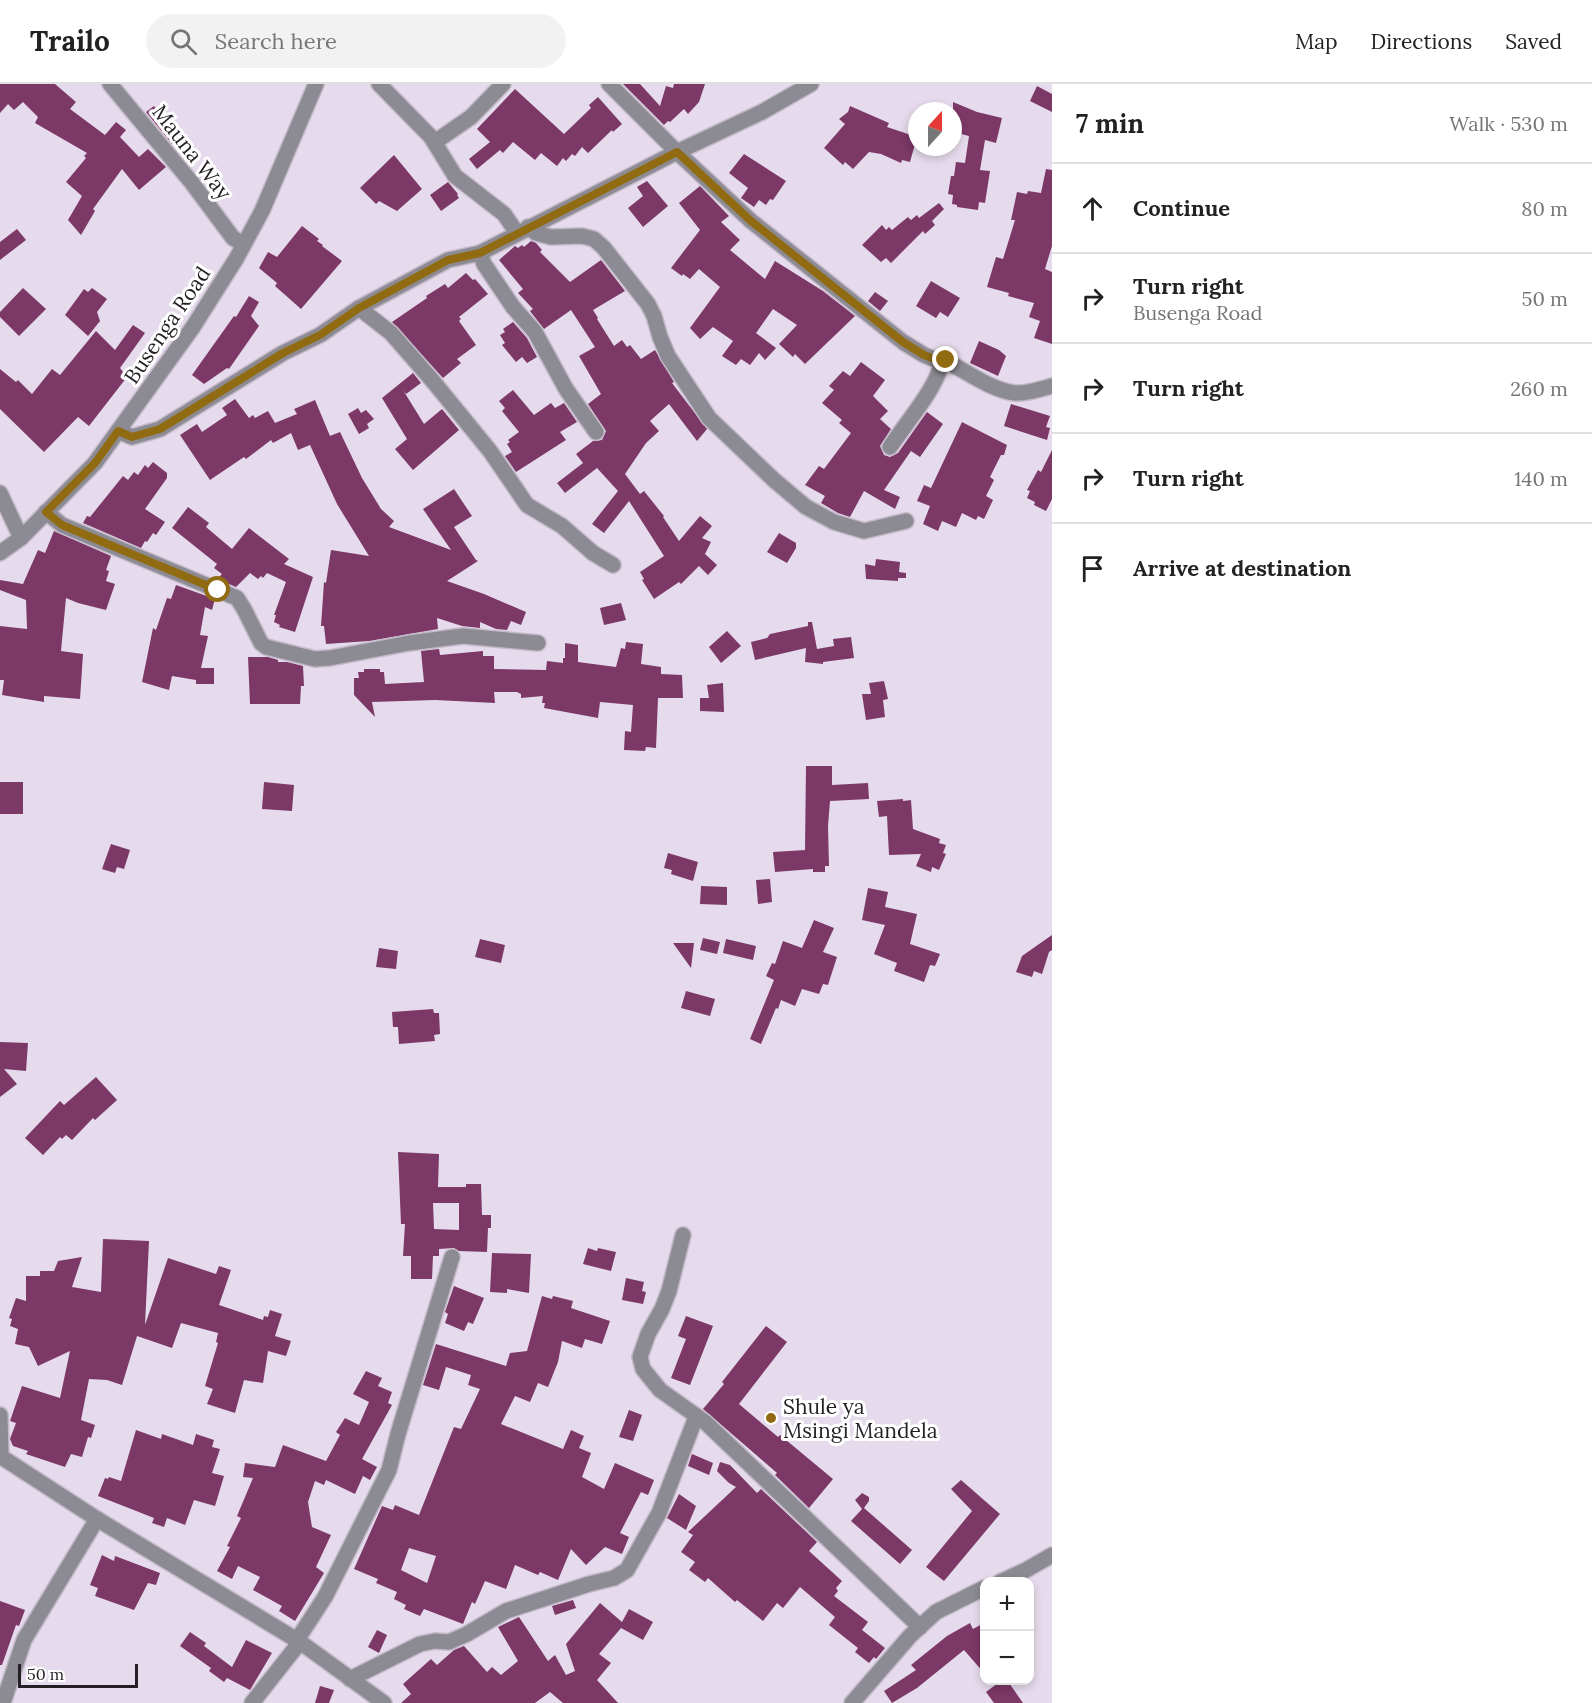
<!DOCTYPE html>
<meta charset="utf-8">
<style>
body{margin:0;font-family:Lora,serif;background:#f2f2f2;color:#222}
.controls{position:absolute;right:18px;bottom:18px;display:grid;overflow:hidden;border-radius:12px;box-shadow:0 3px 9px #0003}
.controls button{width:54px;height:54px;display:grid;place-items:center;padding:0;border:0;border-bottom:2px solid #e0e0e0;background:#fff;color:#222;font:30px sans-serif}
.compass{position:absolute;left:908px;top:18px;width:54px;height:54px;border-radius:50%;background:#fff;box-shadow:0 3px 9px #0003;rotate:21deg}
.scale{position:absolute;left:18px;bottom:15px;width:120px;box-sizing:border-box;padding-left:6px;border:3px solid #231f25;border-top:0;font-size:16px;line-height:21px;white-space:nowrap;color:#231f25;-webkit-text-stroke:4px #fff;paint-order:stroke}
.stop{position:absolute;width:18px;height:18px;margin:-14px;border:4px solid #916b12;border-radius:50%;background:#fff}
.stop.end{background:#916b12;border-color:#fff;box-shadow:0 2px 6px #0008}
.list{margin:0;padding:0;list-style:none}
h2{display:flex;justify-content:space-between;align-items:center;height:78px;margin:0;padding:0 24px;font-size:26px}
h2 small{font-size:20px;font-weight:400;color:#767676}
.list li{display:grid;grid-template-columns:39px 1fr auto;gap:18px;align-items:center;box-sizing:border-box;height:90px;padding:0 24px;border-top:2px solid #e0e0e0}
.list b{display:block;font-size:22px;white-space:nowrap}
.list p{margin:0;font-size:20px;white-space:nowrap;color:#767676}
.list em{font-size:20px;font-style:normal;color:#767676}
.icon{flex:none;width:33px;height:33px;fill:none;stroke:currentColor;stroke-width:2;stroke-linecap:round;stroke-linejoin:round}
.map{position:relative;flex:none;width:1052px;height:1619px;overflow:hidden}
header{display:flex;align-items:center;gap:36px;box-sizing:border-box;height:84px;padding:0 30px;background:#fff;border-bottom:2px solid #e0e0e0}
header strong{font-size:28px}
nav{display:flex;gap:33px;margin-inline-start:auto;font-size:21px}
.search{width:420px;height:54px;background:#f2f2f2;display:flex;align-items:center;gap:15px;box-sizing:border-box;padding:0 21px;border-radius:33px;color:#767676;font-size:22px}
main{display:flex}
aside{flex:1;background:#fff}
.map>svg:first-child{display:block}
.building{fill:#7c3867;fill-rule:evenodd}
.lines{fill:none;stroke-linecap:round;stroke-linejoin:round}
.minor-casing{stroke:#c3b9c8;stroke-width:18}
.minor{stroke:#8c8b93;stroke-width:15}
.route{stroke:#916b12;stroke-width:8}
.poi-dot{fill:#916b12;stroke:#fff;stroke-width:2}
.labels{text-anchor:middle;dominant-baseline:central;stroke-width:6;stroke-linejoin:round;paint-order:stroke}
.street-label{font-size:21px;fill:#231f25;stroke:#fff}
.poi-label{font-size:21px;fill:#231f25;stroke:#fff;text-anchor:start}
</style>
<header>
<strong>Trailo</strong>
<div class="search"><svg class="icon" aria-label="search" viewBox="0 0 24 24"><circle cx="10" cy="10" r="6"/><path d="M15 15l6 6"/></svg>Search here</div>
<nav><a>Map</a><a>Directions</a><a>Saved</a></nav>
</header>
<main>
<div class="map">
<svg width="1052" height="1619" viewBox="0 0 1052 1619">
<rect width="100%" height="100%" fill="#e6dbec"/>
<g class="building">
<polygon points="0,0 55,0 76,18 70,25 105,51 116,38 126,46 120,53 139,73 148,65 166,83 139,106 122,85 93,125 95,127 81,151 68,136 82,112 66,98 86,74 84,72 87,69 35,39 38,33 23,18 14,26 8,20 0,29"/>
<polygon points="623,0 640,0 660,22 666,2 673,4 674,0 705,0 699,18 688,30 684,25 670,38 668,37 664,41"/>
<polygon points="1037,2 1052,10 1052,28 1030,17"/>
<polygon points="515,5 564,50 591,24 589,21 598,13 622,40 613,48 612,46 588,69 582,63 575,72 572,70 566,77 563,74 557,82 541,69 535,76 513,58 503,69 500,66 477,85 469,75 490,58 477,45"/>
<polygon points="953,18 977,28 1002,34 996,59 985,56 980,86 990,87 985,119 979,118 978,126 957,123 957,121 952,120 953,111 948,110 951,92 954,92 956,78 965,79 969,52 957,49 959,43 953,41"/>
<polygon points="154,22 178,55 172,60 146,28"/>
<polygon points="850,22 889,39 887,43 917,53 910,78 902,76 901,79 881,70 869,68 853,85 845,78 843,81 824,64 845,40 839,35 848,28"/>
<polygon points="744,70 786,97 773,116 770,115 766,121 759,116 754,123 741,114 748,104 729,89"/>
<polygon points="394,71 422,105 397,127 379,117 376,120 360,104"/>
<polygon points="1046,85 1052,86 1052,162 1045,185 1052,188 1052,260 1034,254 1040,237 1029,233 1034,219 1008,212 1009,209 987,203 996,173 1003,175 1015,136 1011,136 1017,108 1027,110 1028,107 1041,109"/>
<polygon points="647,97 668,122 643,143 628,124 643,112 637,103"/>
<polygon points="448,98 458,110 457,111 459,114 441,127 430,111"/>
<polygon points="700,102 729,132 721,138 740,156 730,166 765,195 775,177 823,207 855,232 805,280 795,270 793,273 779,260 797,241 773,225 756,249 776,264 765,276 759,269 750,281 741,275 736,281 722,272 733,257 713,243 700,255 690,244 720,203 699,185 690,195 683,190 682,192 671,184 700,146 679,119"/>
<polygon points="939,119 944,125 932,137 935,141 925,150 923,147 891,179 886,174 881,178 862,161 882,141 886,146 889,143 892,146 908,133 911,136 917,131 919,134"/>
<polygon points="302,142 319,155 317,157 323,161 322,162 342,177 301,225 275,202 277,199 259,184 268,168 277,173"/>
<polygon points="17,145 26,156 0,176 0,158"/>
<polygon points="531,157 536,159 542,166 540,168 570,198 601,176 625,207 593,226 598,234 597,235 614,262 622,256 627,263 630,261 641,275 655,266 674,298 672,299 707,345 697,357 669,320 650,337 659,347 646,359 625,390 640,410 644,407 664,432 663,433 679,457 700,432 712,442 702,454 711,458 705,470 717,481 708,491 699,482 681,500 679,498 654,515 642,496 644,495 640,488 664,472 629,417 604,449 592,440 618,407 597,384 565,409 557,399 583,379 576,370 593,357 602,356 606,347 588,320 601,310 579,272 595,263 571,226 544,245 530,227 533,225 518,209 523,205 499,176 515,162 518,164 522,161 524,163"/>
<polygon points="466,189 473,196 475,195 488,210 459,233 461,235 459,237 476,261 457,275 461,279 443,294 392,238 427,214 426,212 445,200 448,204"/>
<polygon points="931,197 960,214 948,233 940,228 936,234 916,222"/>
<polygon points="23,204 46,225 19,252 0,233 0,228"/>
<polygon points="92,204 107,215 97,228 100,237 88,252 65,231 84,205 88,208"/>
<polygon points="875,208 888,217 880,227 868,217"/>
<polygon points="249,212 259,218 251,232 259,242 229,285 227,284 204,300 192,291 234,232 236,233"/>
<polygon points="513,238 527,254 537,273 527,279 522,273 516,278 502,261 505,259 500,251 505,248 503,245"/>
<polygon points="133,241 145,249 120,284 127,293 89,342 78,333 44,368 0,325 0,285 16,298 18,296 32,310 52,285 60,291 96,247 115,266"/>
<polygon points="979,257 999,266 1006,272 998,292 970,279"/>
<polygon points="861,278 885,296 873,312 888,327 880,335 891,345 880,362 884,371 890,373 898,369 927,328 943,340 920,373 911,367 884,406 900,413 895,425 864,407 850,433 838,429 821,419 825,412 805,401 819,382 824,385 851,349 839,339 842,336 822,319 834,306 829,302 843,287 850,292"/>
<polygon points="413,289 421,299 406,310 403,306 424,340 442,325 459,346 413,386 395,365 407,355 382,314"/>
<polygon points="513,306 534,331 551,319 555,324 564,319 577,338 560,348 566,356 516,388 505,372 512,368 507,360 510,358 508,356 519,348 502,327 505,324 499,317"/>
<polygon points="235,315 249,334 253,331 255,334 268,327 275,339 297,330 294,325 315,316 330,352 340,348 362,394 381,425 394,437 389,443 451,466 423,425 454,405 472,432 454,443 476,476 478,477 447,497 484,510 526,528 521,541 511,537 507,546 496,545 480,538 480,544 462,542 437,534 438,545 369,557 326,560 324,542 321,542 324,498 326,499 331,466 369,472 337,420 310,361 298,366 291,349 273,359 271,356 246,375 244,373 210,396 180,351 197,340 202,348 227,331 222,324"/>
<polygon points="1011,320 1050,332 1046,343 1050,344 1047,356 1004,342"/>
<polygon points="358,324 361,329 366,326 374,335 367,340 369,344 359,350 348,330"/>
<polygon points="962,338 1007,361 1004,371 1001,371 990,393 994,396 986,412 993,416 984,435 978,432 976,436 962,429 956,443 942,437 938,447 923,440 930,422 917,417 924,401 931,404"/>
<polygon points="1052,366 1052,415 1046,427 1034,421 1035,418 1027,414 1030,407 1027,406 1038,386 1041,388"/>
<polygon points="153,378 167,389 167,394 145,425 165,438 156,451 153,449 147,458 145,457 141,464 83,439 87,432 90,433 123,392 128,396 134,388 138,391 145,381 148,384"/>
<polygon points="188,423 209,439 206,443 232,465 249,444 289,475 284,480 313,493 295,548 279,543 280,541 274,538 276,531 274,531 286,498 267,489 263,494 261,492 258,495 250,489 236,503 217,495 222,490 214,484 217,480 172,444"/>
<polygon points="54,447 111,472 106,486 109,487 106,497 115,500 106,526 78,519 66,514 61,567 83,570 80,615 44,612 44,618 2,611 4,596 0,596 0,542 27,545 26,516 0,506 0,496 23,500 38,466 45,469"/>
<polygon points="779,449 796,459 796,464 787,479 767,468"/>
<polygon points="876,475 900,478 899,488 906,489 906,494 898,494 898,497 866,495 865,480 875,482"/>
<polygon points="176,501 215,515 212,526 205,523 200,551 208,552 201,584 214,584 214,600 196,600 196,596 172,592 169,606 142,598 153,544 156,546 167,514 171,515"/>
<polygon points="621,519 626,536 604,541 600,524"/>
<polygon points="808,538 812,538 817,565 834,562 833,555 851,553 854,574 823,578 823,580 805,578 806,564 755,576 751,558 767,554 770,550 808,542"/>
<polygon points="727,547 741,562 721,579 709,563"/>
<polygon points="626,558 643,560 641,580 661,583 661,590 682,591 683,614 658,614 656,664 646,663 645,667 624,666 625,647 631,648 633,621 600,618 598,634 544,624 545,619 542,619 543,612 521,614 521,610 517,608 494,608 495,619 435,616 372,618 375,633 354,611 354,594 359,594 358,588 364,588 364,585 380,585 380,588 384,588 385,600 424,598 421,567 439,565 440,571 483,567 483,572 494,572 494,585 546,586 547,577 563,579 563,574 565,574 565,559 578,561 578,578 616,583 621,564 625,565"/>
<polygon points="248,573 268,573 278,576 278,578 287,578 303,582 304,602 301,602 300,620 250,620"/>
<polygon points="884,597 888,615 883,616 885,633 866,636 862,610 871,610 869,599"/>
<polygon points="723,599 724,628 700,627 700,614 709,614 707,601"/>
<polygon points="806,682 832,682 832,701 868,699 869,715 830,717 828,742 829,782 825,782 825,788 813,788 813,785 775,788 773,768 805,766"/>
<rect x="0" y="698" width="23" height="32"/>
<polygon points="264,698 294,701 292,727 262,725"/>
<polygon points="903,715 903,717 911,716 913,745 940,755 939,759 946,761 943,769 946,770 939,786 932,783 931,788 916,782 921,770 889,771 887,732 879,733 877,717"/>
<polygon points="111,760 130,766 124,785 117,783 115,789 102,785"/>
<polygon points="668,769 698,778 693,797 671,790 672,786 664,784"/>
<polygon points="770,795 772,818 758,820 756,796"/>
<polygon points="701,802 727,803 727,821 700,820"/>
<polygon points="868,804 888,808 885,823 917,830 910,860 940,870 935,882 930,881 924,898 894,887 897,879 874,870 885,841 862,836"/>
<polygon points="814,836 834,844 823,868 837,873 828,901 823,900 819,910 802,905 795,922 781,916 778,925 776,924 761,960 750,955 774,896 766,892 772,879 775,880 783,857 802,864"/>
<polygon points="1052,851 1052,866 1049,868 1042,890 1034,887 1032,893 1016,888 1022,872"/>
<polygon points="703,854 720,858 717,870 700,866"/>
<polygon points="480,855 505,861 501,879 475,873"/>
<polygon points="726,855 756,862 753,876 723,869"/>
<polygon points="673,859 694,859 691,884"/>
<polygon points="379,864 398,867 396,885 376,883"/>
<polygon points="686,907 715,915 710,932 681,924"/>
<polygon points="433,925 434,929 439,929 440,950 434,951 435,957 399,960 398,943 393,943 392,928"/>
<polygon points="0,958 28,959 26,987 4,985 17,1000 0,1013"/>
<polygon points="96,993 117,1016 95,1036 93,1034 72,1056 66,1051 62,1055 60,1053 43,1071 25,1054 60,1017 64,1021"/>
<path d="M398,1068L439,1070L438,1103H466V1100H481L482,1131H491V1144H488L487,1168L459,1167L454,1164L439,1165V1172H433L432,1195H411V1172H403L405,1140H401ZM433,1119H459V1146L434,1145Z"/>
<polygon points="103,1155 149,1157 145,1241 168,1174 216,1190 219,1182 231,1186 219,1221 263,1236 264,1232 268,1233 270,1226 282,1230 275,1252 291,1257 286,1272 268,1267 263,1299 244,1296 235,1329 207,1320 213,1305 205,1302 218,1259 216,1258 218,1249 181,1239 172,1264 137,1252 122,1301 107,1296 89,1295 81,1336 95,1341 91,1354 88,1353 82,1373 71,1370 65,1383 26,1370 28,1367 13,1362 10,1355 16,1339 10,1337 22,1302 60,1314 70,1267 38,1282 29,1263 15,1260 18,1245 10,1242 12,1235 9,1234 16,1214 26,1217 26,1192 40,1192 40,1187 54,1187 58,1177 82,1173 72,1203 101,1208"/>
<polygon points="588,1164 597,1167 598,1164 616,1168 611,1187 583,1180"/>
<polygon points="492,1169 531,1170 529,1209 507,1205 507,1209 490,1208"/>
<polygon points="626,1194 644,1198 642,1207 646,1208 643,1220 622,1216"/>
<polygon points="454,1202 484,1214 473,1240 468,1238 464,1247 445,1239 448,1230 445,1228"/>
<path d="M542,1212L552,1215L553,1212L573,1217L571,1224L610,1237L602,1260L585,1255L582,1264L562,1257L558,1278L548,1303L538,1299L530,1318L515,1312L501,1340L563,1365L571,1346L584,1352L579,1364L591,1369L582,1393L604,1405L615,1379L654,1396L648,1411L641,1408L620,1449L629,1453L622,1470L605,1463L586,1481L571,1465L558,1496L540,1488L538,1491L515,1481L506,1505L485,1497L475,1520L472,1518L463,1540L424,1525L420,1532L404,1525L406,1521L394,1515L397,1508L376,1499L378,1495L354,1485L382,1422L393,1426L395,1421L419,1431L454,1343L461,1345L480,1305L468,1301L471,1291L446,1283L439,1306L423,1301L436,1260L506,1282L510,1269L527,1267ZM409,1464L436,1472L427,1499L401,1486Z"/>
<polygon points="686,1232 713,1242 690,1301 671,1294 686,1255 678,1252"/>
<polygon points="766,1242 787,1258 739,1320 778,1353 780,1351 833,1395 809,1424 775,1391 777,1389 703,1325 724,1300 722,1298"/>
<polygon points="366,1287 382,1294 378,1302 392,1308 388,1319 392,1321 362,1375 377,1383 370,1396 363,1392 355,1410 326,1396 324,1401 315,1397 308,1418 312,1443 331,1451 316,1483 324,1489 295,1537 279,1527 282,1522 253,1506 260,1493 238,1482 232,1495 217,1487 230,1463 227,1462 241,1434 237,1432 253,1394 243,1393 245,1379 275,1383 283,1361 326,1377 340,1351 336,1348 345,1334 359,1341 369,1318 353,1310"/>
<polygon points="629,1326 642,1331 633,1357 619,1353"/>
<polygon points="136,1346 161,1355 162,1350 193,1361 196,1350 214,1356 212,1363 220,1365 212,1389 224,1392 215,1422 194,1416 185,1441 167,1434 164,1443 152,1439 154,1434 98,1412 105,1394 108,1395 109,1393 121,1397"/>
<polygon points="692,1370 713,1379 709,1391 688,1382"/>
<polygon points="720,1378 730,1381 757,1409 761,1405 817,1458 809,1467 842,1497 836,1504 838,1507 834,1512 868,1538 862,1546 885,1564 876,1575 874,1573 869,1579 855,1568 858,1564 829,1541 835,1533 800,1503 783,1524 777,1519 763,1537 737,1516 735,1518 708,1494 705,1498 689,1486 695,1478 681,1468 693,1451 688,1448 736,1403 729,1399 717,1387"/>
<polygon points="961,1396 1000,1430 944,1497 926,1483 972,1427 951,1405"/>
<polygon points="862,1409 869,1413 869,1417 864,1424 912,1466 900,1480 851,1437 862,1425 855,1416"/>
<polygon points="679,1410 696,1422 686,1446 667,1434"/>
<polygon points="102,1471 114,1477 115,1472 160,1489 156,1501 148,1499 134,1526 95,1512 98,1504 90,1501"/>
<polygon points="573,1516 576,1524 555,1531 552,1522"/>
<polygon points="0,1517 25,1526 19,1542 16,1541 2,1581 0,1581"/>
<polygon points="600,1519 622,1538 629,1525 653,1538 643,1556 621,1544 599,1570 611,1579 597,1596 618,1619 563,1619 550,1608 535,1619 401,1619 411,1610 403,1600 431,1575 437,1581 454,1566 464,1562 487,1588 492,1583 501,1591 518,1577 498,1543 519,1533 548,1577 555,1571 566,1591 575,1587 566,1560"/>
<polygon points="970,1539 973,1545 984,1539 984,1589 964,1566 917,1604 892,1619 884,1607 916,1586 911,1581 947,1552"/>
<polygon points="377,1546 387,1551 379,1569 368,1563"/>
<polygon points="190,1548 206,1559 204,1562 232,1583 246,1556 272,1569 250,1606 227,1594 224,1598 209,1587 211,1584 180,1562"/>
<polygon points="1002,1596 1007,1596 1023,1619 994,1619 986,1608"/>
<polygon points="320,1602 334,1606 329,1619 315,1619"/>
</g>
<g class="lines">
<g class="minor-casing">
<g id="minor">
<polyline points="110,0 192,99 233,154 243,160"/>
<polyline points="379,0 431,53 455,92 504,130 517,149"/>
<path d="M609,0L677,68L751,137L903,258L924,271L941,278C940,300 903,343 890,363"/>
<polyline points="435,58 471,33 503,0"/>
<polyline points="528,143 536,149 551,153 582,152 594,155 604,164 648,220 654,232 660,253 668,272 709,334 774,396 806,423 834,438 864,447 906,437"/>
<polyline points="480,169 484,180 513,223 535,248 566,305 596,348"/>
<polyline points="359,224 391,249 432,296 490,367 527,421 562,442 593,469 613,481"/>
<path d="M941,278L946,277C967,288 991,306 1015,309C1027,310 1040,305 1052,302"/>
<polyline points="118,347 132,353 160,345 283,269 320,251 359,224 448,176 480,169 677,68 762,28 811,0"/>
<polyline points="0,409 21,454"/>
<polyline points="46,428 62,441 237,514 244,525 261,559 266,563 315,575 330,574 409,559 463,552 538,559"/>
<polyline points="0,469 21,454 95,379 193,243 236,175 262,127 316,0"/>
<polyline points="683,1151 669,1207 662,1225 648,1250 640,1273 643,1285 660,1306 705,1338 920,1543"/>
<polyline points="0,1331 1,1373"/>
<polyline points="0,1372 97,1435 300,1558 384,1619"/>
<polyline points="1000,1498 1026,1486 1052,1471"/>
<polyline points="297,1556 325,1513 389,1386 398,1350 452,1173"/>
<polyline points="350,1595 420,1560 435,1557 449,1558 467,1550 506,1527 589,1500 614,1494 627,1486 659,1429 696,1333"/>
<polyline points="3,1619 24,1556 97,1435"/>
<polyline points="252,1619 300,1558"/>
<polyline points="852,1619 910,1552 936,1528 984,1504"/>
</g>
</g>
<use href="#minor" class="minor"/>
</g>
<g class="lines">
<polyline class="route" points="218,506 62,441 46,428 95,379 118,347 132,353 160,345 283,269 320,251 359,224 448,176 480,169 677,68 751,137 903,258 924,271 942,278 946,276"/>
</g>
<circle class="poi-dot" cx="771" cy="1334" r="6"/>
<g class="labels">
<g class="street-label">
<text transform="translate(192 68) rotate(52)">Mauna Way</text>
<text transform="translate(167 241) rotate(-56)">Busenga Road</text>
</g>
<g class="poi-label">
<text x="783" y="1322">Shule ya<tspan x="783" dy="24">Msingi Mandela</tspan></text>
</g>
</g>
</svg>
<div class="controls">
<button>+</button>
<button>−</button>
</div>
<svg class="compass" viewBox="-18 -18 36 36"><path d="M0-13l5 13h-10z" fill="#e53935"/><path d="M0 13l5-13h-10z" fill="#767676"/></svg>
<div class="scale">50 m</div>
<div class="stop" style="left:218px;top:506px"></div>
<div class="stop end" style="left:946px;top:276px"></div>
</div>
<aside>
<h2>7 min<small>Walk · 530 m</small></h2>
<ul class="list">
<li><svg class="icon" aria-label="ahead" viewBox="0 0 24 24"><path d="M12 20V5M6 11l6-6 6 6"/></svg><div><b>Continue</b></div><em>80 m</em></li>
<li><svg class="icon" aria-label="right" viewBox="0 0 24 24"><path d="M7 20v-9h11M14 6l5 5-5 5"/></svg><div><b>Turn right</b><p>Busenga Road</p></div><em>50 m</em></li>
<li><svg class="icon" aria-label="right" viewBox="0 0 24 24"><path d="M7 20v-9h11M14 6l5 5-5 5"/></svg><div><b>Turn right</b></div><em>260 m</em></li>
<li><svg class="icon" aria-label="right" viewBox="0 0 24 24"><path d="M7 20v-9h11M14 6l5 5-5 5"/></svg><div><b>Turn right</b></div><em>140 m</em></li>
<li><svg class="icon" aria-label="arrive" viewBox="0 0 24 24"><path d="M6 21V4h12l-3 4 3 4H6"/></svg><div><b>Arrive at destination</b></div></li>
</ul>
</aside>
</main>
